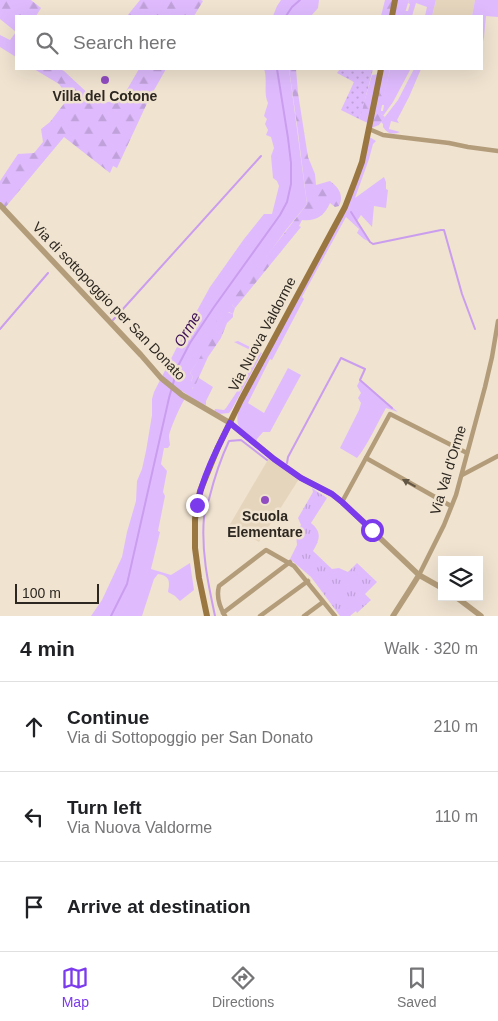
<!DOCTYPE html>
<meta charset="utf-8">
<style>
body{margin:0;font-family:Helvetica,sans-serif;background:#f6f6f6;color:#202124}
.controls{position:absolute;right:15px;bottom:15px;display:grid;overflow:hidden;border-radius:0px;box-shadow:0 5px 20px #0002}
.controls button{width:45px;height:45px;display:grid;place-items:center;padding:0;border:0;border-bottom:1px solid #e0e0e0;background:#fff;color:#202124;font:25px sans-serif}
.scale{position:absolute;left:15px;bottom:12px;width:84px;box-sizing:border-box;padding-left:5px;border:2px solid #2c2720;border-top:0;font-size:14px;line-height:18px;white-space:nowrap;color:#2c2720;-webkit-text-stroke:4px #f0e3d0;paint-order:stroke}
.stop{position:absolute;width:15px;height:15px;margin:-11px;border:4px solid #7c3aed;border-radius:50%;background:#fff}
.stop.end{background:#7c3aed;border-color:#fff;box-shadow:0 1px 5px #0008}
.list{margin:0;padding:0;list-style:none}
h2{display:flex;justify-content:space-between;align-items:center;height:65px;margin:0;padding:0 20px;font-size:21px}
h2 small{font-size:16px;font-weight:400;color:#757577}
.list li{display:grid;grid-template-columns:32px 1fr auto;gap:15px;align-items:center;box-sizing:border-box;height:90px;padding:0 20px;border-top:1px solid #e0e0e0}
.list b{display:block;font-size:19px;white-space:nowrap}
.list p{margin:0;font-size:16px;white-space:nowrap;color:#757577}
.list em{font-size:16px;font-style:normal;color:#757577}
.icon{flex:none;width:28px;height:28px;fill:none;stroke:currentColor;stroke-width:2;stroke-linecap:round;stroke-linejoin:round}
.map{position:relative;flex:none;width:498px;height:616px;overflow:hidden}
.search{position:absolute;background:#fff;box-shadow:0 5px 20px #0002;left:15px;right:15px;top:15px;height:55px;display:flex;align-items:center;gap:12px;box-sizing:border-box;padding:0 18px;border-radius:0px;color:#757577;font-size:19px}
.sheet{height:335px;background:#fff}
nav{display:flex;justify-content:space-around;align-items:center;box-sizing:border-box;height:70px;border-top:1px solid #e0e0e0;background:#fff;font-size:14px;color:#757577}
nav a{display:grid;justify-items:center;gap:2px}
nav .on{color:#7c3aed}
.map>svg:first-child{display:block}
.built{fill:#e6d5bd}
.grass{fill:#dfbbfe}
.forest{fill:url(#forest-firs)}
.park{fill:url(#park-tufts)}
.garden{fill:url(#garden-dots)}
.lines{fill:none;stroke-linecap:round;stroke-linejoin:round}
.stream{stroke:#ca9def;stroke-width:2}
.minor{stroke:#b39c79;stroke-width:4.5}
.tertiary{stroke:#b39c79;stroke-width:5.5}
.secondary{stroke:#9a7741;stroke-width:6}
.oneway{fill:#625644}
.route{stroke:#7c3aed;stroke-width:6}
.poi-dot{fill:#904cc0;stroke:#f0e3d0;stroke-width:2}
.labels{text-anchor:middle;dominant-baseline:central;stroke-width:5;stroke-linejoin:round;paint-order:stroke}
.poi-label{font-size:14px;font-weight:bold;fill:#2c2720;stroke:#f0e3d0}
.street-label{font-size:14px;fill:#2c2720;stroke:#f0e3d0}
.water-label{font-size:15px;font-style:italic;fill:#3b0e56;stroke:#f0e3d0}
</style>
<div class="map">
<svg width="498" height="616" viewBox="0 0 498 616">
<defs>
<pattern id="forest-firs" width="22" height="20" patternUnits="userSpaceOnUse" patternTransform="scale(1.25)"><rect width="22" height="20" fill="#dfbbfe"/><path d="M5 1l3.5 6h-7zM16 11l3.5 6h-7z" fill="#c0a1d9"/></pattern>
<pattern id="park-tufts" width="24" height="20" patternUnits="userSpaceOnUse" patternTransform="scale(1.25)"><rect width="24" height="20" fill="#dfbbfe"/><path d="M3 7l-1-3M5 7V3M7 7l1-3M15 17l-1-3M17 17v-4M19 17l1-3" fill="none" stroke="#c0a1d9"/></pattern>
<pattern id="garden-dots" width="8" height="8" patternUnits="userSpaceOnUse" patternTransform="scale(1.25)"><rect width="8" height="8" fill="#dfbbfe"/><path d="M2 2h.1M6 6h.1" fill="none" stroke="#c0a1d9" stroke-width="1.8" stroke-linecap="round"/></pattern>
</defs>
<rect width="100%" height="100%" fill="#f0e3d0"/>
<g class="built">
<polygon points="436,0 475,0 472,16 432,16"/>
<polygon points="269,458 299,479 259,542 229,526"/>
</g>
<g class="grass">
<polygon points="281,0 319,0 318,8 311,16 273,16 277,6"/>
<polygon points="409,0 436,0 432,16 425,16 427,7 416,3 412,16 404,16 405,11 408,11 410,4 408,3"/>
<polygon points="475,0 498,0 498,17 486,16 484,37 482,46 482,16 472,16"/>
<path d="M264,69H289L307,204L286,230L232,305L235,308L233,314L229,312L221,318L203,354L190,373L193,377L191,381L192,389L199,378L213,387L206,401V405L201,404L182,391V395L186,397C181,404 170,429 169,436C169,438 170,444 170,445L168,448H164L161,464L167,471L163,492L165,496L158,531L160,532L151,569L171,575L190,563L194,590L180,601L175,596L168,592C170,581 170,576 158,574L154,579L142,616H91L102,600L122,557L127,532L136,501L137,481L142,469L146,451L152,415V399L154,392L177,347L210,287L244,239L264,214H272L279,186L277,181L273,178L271,156L274,148L271,137L266,135L268,130L265,124L267,119L264,116L268,103C263,93 268,80 264,69Z"/>
<polygon points="390,69 409,69 410,70 393,102 383,116 381,114 381,111 383,111 384,105 382,105 382,102"/>
<path d="M414,69H421L409,97L397,120L399,123L391,121L389,129L400,132C392,135 388,134 383,127V124L381,122L398,100Z"/>
<path d="M368,136L376,141L373,144L369,159L355,198L384,177L386,182V189L388,190L386,208L374,206L372,227L361,215L357,221L370,242L364,239L357,233L359,229L346,217L302,297L304,299L272,360L270,359L248,403L264,413L288,368L301,375L270,432H263L257,439L256,444C236,424 234,428 241,400L345,207Z"/>
<path d="M238,341L262,353L232,409L229,413L219,414L214,412L215,409L224,410L226,408L236,393L256,354L255,352C247,349 241,345 234,342Z"/>
<path d="M360,380L398,412L386,408C376,425 369,443 357,458L340,448L359,410L361,403L358,398L361,393L357,386Z"/>
</g>
<g class="forest">
<polygon points="0,0 31,0 41,8 36,16 16,16 16,57 0,47 0,35 10,40 16,32 0,19"/>
<polygon points="140,0 201,0 203,1 194,16 127,16"/>
<polygon points="385,0 409,0 404,16 381,16"/>
<polygon points="34,69 60,69 64,71 95,100 102,103 119,100 125,93 139,69 166,69 149,99 117,168 113,166 110,173 64,137 4,209 0,205 0,181 18,154 34,153 43,142 41,129 50,122 66,101 66,94 59,84"/>
<path d="M289,69H296L298,93L308,157L315,174L316,185L330,181C339,188 344,195 339,206L335,207L330,203C325,215 316,222 302,220L299,226L301,227L235,308L232,305L233,299L307,204L298,132Z"/>
<polygon points="381,69 390,69 381,110 381,114 385,117 379,125 369,129 370,124 359,119 372,75 380,74"/>
<polygon points="224,311 233,314 233,317 227,323 221,338 208,357 195,386 191,389 189,386 193,377 190,373 202,354 201,348 216,321 221,318"/>
</g>
<path class="park" d="M312,488L327,498L311,523C322,532 320,539 313,551L332,569L339,568L348,572L357,563L377,582L365,594L371,600L357,613L356,611L350,616H340L311,577L290,559L297,545L296,534L301,525L298,518L313,492Z"/>
<polygon class="garden" points="340,69 373,69 362,111 359,119 341,110 354,82 337,73"/>
<g class="lines">
<g class="stream">
<polyline points="286,16 292,7 300,0"/>
<polyline points="351,212 370,242 373,244 441,230 444,230 462,294 475,329"/>
<polyline points="113,320 261,156"/>
<polyline points="0,329 48,273"/>
<polyline points="287,463 288,457 341,358 365,369 360,380 392,408"/>
<polyline points="111,616 127,584 169,398 178,366 190,343 214,307 280,215 287,202 291,184 291,163 288,138 277,69"/>
<path d="M215,616C208,583 201,551 204,517C205,511 207,505 209,499C214,479 220,460 229,441L241,440L267,460"/>
</g>
<g class="minor">
<polyline points="369,129 383,135 391,136 449,143 468,147 498,151"/>
<polyline points="366,458 451,506"/>
<polyline points="462,475 498,456"/>
<polyline points="342,502 390,414 467,453"/>
<polyline points="419,575 444,525 456,495 485,387 492,357 498,321"/>
<polyline points="223,613 290,562"/>
<path d="M225,616C219,606 216,597 219,586L266,550L294,566L335,616"/>
<polyline points="260,616 308,581"/>
<polyline points="304,616 323,602"/>
</g>
<g class="tertiary">
<polyline points="0,205 141,355 161,378 182,395 230,423 274,459 301,478 332,494 342,502 419,575 442,588"/>
<polyline points="456,597 481,616"/>
<polyline points="393,616 409,591 419,575"/>
</g>
<g class="secondary">
<polyline points="392,16 395,0"/>
<polyline points="207,616 199,578 195,548 195,519 200,491 218,447 241,400 345,207 355,181 362,162 381,69"/>
</g>
</g>
<defs><path id="oneway-solid" d="M-6-.8H1V-3.2L6.5 0L1 3.2V.8H-6Z" transform="scale(1.25)"/></defs>
<use class="oneway" href="#oneway-solid" transform="translate(409 483) rotate(-151)"/>
<g class="lines">
<path class="route" d="M197,505C203,476 217,449 230,423L274,459L301,478L332,494L342,502L372,530"/>
</g>
<g class="poi-dot">
<circle cx="105" cy="80" r="5"/>
<circle cx="265" cy="500" r="5"/>
</g>
<g class="labels">
<g class="poi-label">
<text x="105" y="96">Villa del Cotone</text>
<text x="265" y="516">Scuola<tspan x="265" dy="16">Elementare</tspan></text>
</g>
<g class="street-label">
<text transform="translate(109 301) rotate(46)">Via di sottopoggio per San Donato</text>
<text transform="translate(262 334) rotate(-62)">Via Nuova Valdorme</text>
<text transform="translate(448 470) rotate(-73)">Via Val d'Orme</text>
</g>
<g class="water-label">
<text transform="translate(187 329) rotate(-59)">Orme</text>
</g>
</g>
</svg>
<div class="controls">
<button><svg class="icon" aria-label="layers" viewBox="0 0 24 24"><path d="M12 4l9 5-9 5-9-5zM3 14l9 5 9-5"/></svg></button>
</div>
<div class="scale">100 m</div>
<div class="stop" style="left:372px;top:530px"></div>
<div class="stop end" style="left:197px;top:505px"></div>
<div class="search"><svg class="icon" aria-label="search" viewBox="0 0 24 24"><circle cx="10" cy="10" r="6"/><path d="M15 15l6 6"/></svg>Search here</div>
</div>
<section class="sheet">
<h2>4 min<small>Walk · 320 m</small></h2>
<ul class="list">
<li><svg class="icon" aria-label="ahead" viewBox="0 0 24 24"><path d="M12 20V5M6 11l6-6 6 6"/></svg><div><b>Continue</b><p>Via di Sottopoggio per San Donato</p></div><em>210 m</em></li>
<li><svg class="icon" aria-label="left" viewBox="0 0 24 24"><path d="M17 20v-9H6M10 6l-5 5 5 5"/></svg><div><b>Turn left</b><p>Via Nuova Valdorme</p></div><em>110 m</em></li>
<li><svg class="icon" aria-label="arrive" viewBox="0 0 24 24"><path d="M6 21V4h12l-3 4 3 4H6"/></svg><div><b>Arrive at destination</b></div></li>
</ul>
</section>
<nav>
<a class="on"><svg class="icon" aria-label="map" viewBox="0 0 24 24"><path d="M3 6l6-2 6 2 6-2v14l-6 2-6-2-6 2zM9 4v14M15 6v14"/></svg>Map</a>
<a><svg class="icon" aria-label="directions" viewBox="0 0 24 24"><path d="M12 3l9 9-9 9-9-9zM9 14v-3h6M13 9l2 2-2 2"/></svg>Directions</a>
<a><svg class="icon" aria-label="saved" viewBox="0 0 24 24"><path d="M7 4h10v16l-5-4-5 4z"/></svg>Saved</a>
</nav>
